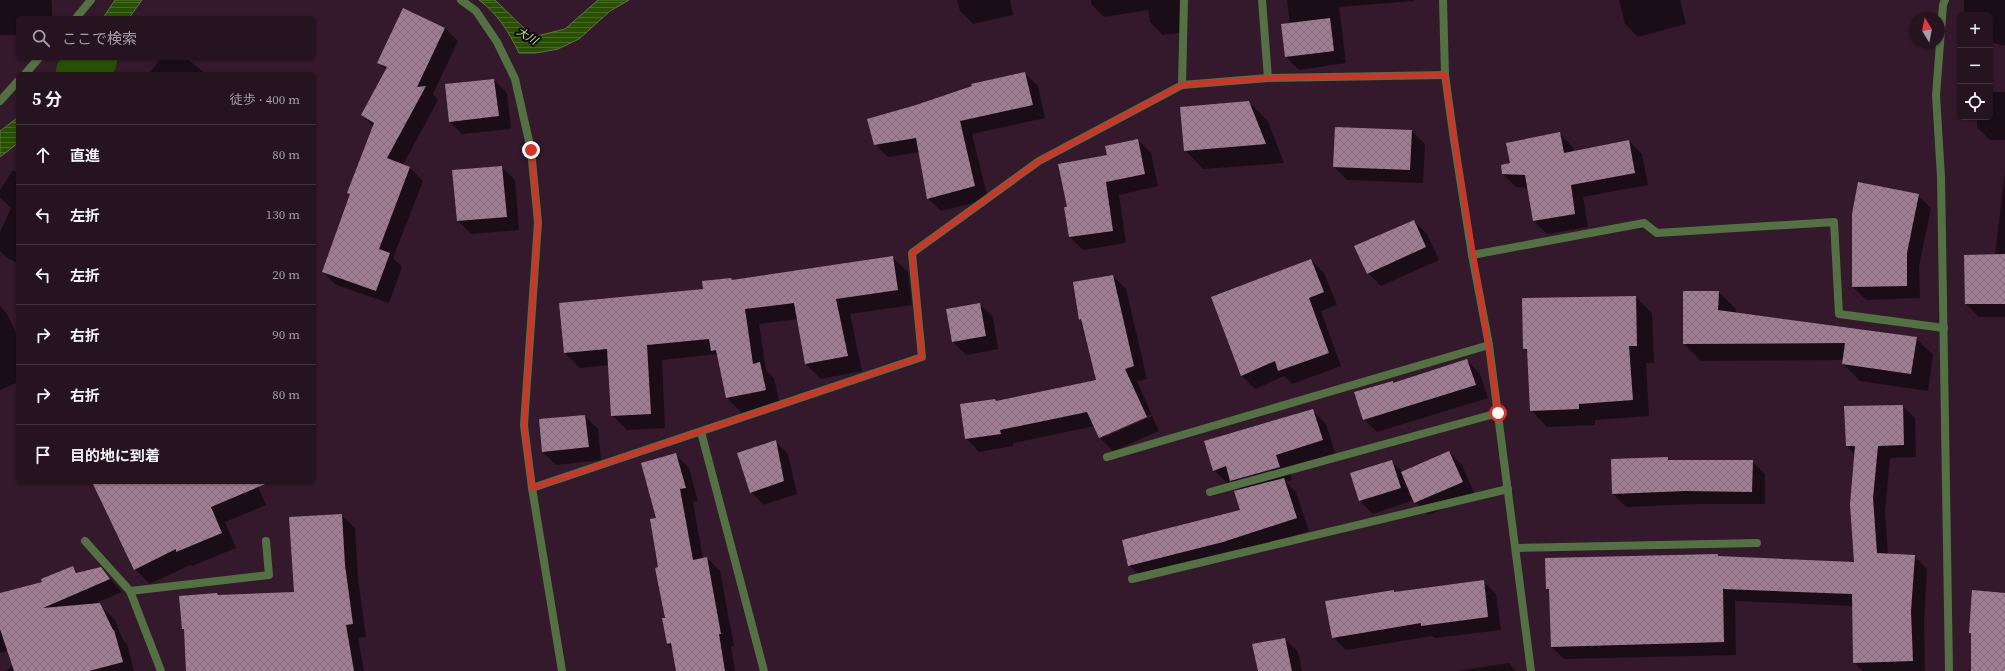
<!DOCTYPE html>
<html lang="ja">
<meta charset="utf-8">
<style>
body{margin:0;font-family:"Source Serif 4","Noto Sans JP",serif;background:#2e1c29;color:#f1f3f6}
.controls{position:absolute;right:12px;top:12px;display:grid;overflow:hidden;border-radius:6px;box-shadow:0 1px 3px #0004}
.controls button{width:36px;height:36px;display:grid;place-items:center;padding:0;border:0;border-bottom:1px solid #42323e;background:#261320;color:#f1f3f6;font:20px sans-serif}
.compass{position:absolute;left:1909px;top:12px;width:36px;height:36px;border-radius:50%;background:#261320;box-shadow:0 1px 3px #0004;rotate:350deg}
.stop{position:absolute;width:12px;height:12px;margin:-9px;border:3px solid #d93025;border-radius:50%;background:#fff}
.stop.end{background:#d93025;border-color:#fff;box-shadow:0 1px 4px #0008}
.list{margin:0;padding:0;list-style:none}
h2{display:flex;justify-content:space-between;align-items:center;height:52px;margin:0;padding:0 16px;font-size:17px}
h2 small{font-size:13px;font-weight:400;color:#a49ea5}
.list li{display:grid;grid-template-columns:26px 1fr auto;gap:12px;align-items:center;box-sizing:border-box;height:60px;padding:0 16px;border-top:1px solid #42323e}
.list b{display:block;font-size:15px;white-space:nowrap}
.list em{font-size:13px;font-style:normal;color:#a49ea5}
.icon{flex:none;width:22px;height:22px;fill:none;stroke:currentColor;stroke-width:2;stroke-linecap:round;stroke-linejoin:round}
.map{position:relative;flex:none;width:2005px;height:671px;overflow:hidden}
.search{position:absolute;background:#261320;box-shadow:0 1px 3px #0004;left:16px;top:16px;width:300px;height:44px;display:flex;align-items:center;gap:10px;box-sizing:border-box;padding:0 14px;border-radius:6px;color:#a49ea5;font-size:15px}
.panel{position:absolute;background:#261320;box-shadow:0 1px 3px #0004;left:16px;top:72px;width:300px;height:412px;border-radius:6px}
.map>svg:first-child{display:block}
.water{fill:url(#water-rules);stroke:#5e7641}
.shadow{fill:#0007;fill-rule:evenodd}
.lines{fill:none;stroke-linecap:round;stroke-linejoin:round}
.river{stroke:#275100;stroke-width:53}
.building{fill:url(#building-cross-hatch)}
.minor{stroke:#537143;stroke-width:8}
.route{stroke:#d93025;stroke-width:5}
.labels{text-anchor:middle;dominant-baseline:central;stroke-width:4;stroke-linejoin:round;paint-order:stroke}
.water-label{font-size:11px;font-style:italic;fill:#aae886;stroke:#140810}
</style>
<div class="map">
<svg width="2005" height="671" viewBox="0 0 2005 671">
<defs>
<pattern id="water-rules" width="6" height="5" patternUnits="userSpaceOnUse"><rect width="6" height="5" fill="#275100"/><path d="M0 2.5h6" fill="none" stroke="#466925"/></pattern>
<pattern id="building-cross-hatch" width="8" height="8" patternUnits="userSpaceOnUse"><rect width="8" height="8" fill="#9f7e94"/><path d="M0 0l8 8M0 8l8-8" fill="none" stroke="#836b7b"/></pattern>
</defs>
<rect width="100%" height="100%" fill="#33192b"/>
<g class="water">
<polygon points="115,0 142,0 129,18 103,18"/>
<path d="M479,0H495L533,37L565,29L598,0H629L610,11L579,39L558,49L536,53H519C509,32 497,13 479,0Z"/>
<polygon points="82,58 105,58 96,74 90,74 78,65"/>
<polygon points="17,118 18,143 0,157 0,131"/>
</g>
<g class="shadow">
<polygon points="0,0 51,0 52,2 52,18 18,18 18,35 0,35"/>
<polygon points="957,0 1010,0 1013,15 973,24 960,11"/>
<polygon points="1091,0 1181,0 1185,32 1163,35 1150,22 1148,10 1104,17 1091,4"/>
<polygon points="1287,0 1414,0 1414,1 1339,7 1346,63 1299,70 1286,57 1290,24"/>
<polygon points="1619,0 1680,0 1686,24 1638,37 1625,24"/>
<polygon points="1964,0 2005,0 2005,46 1990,42 1990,15 1964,15"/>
<polygon points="403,10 445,28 458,41 433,94 438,100 403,165 410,168 423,181 393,258 402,267 389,303 336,285 323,272 351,195 348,192 374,127 362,115 387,71 378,62"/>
<polygon points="161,58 186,58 206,74 149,74"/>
<polygon points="1025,73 1038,86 1045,118 972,134 988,199 941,211 928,198 919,152 888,157 875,144"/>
<polygon points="494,80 507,93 511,129 462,134 449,121"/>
<polygon points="1990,92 2005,92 2005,140 1990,140 1977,127 1977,117 1990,117"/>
<polygon points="1249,102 1268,121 1284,163 1203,169 1185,150"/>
<polygon points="1412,131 1425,144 1423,183 1347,180 1334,167"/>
<polygon points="1560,134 1573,147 1574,152 1629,141 1642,154 1648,185 1583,197 1588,227 1547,234 1534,221 1528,188 1516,187 1503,174 1512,164"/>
<polygon points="1138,140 1151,153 1158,186 1119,195 1126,243 1083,250 1070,237 1068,207 1108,156"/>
<polygon points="502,167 515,180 519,230 471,234 458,221"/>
<polygon points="13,170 18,173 18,263 7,258 0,251 0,232 11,208 0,197 0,190"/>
<polygon points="2005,172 2005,317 1979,317 1966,304 1965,256 1995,255"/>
<polygon points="1918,195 1931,208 1919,266 1920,298 1866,300 1853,287"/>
<polygon points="1414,221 1427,234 1439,260 1381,286 1368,273"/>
<polygon points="893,258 908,272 912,305 850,314 862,371 821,379 806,364 798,319 759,324 766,370 774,378 780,405 742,413 727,398 718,357 716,354 662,360 665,428 627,430 612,415 609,365 580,368 565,353 560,304 704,290 731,279 733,281"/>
<polygon points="1311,260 1324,273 1337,305 1321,311 1341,366 1292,384 1284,376 1255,389 1242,376"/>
<path d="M1113,276L1126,289L1147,379L1137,381L1159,431L1113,451L1100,438L1095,426L1013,443V446L979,452L966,438L995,400L997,402L1097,381L1080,319ZM1151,414L1152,416L1105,437V435Z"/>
<polygon points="1719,292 1736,309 1736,313 1916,338 1933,355 1928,391 1860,381 1843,364 1844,360 1701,361 1684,344"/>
<polygon points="1636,297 1652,313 1654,363 1646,363 1649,416 1595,420 1595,425 1547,427 1531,410 1528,353 1524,348"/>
<polygon points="980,304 993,317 998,349 966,355 953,342 947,309"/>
<polygon points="0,306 7,314 18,337 18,382 0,390"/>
<polygon points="1467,360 1480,374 1488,398 1377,432 1364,419 1392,382 1394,384"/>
<polygon points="1903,406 1915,418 1916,457 1890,458 1885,512 1888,555 1914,556 1927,569 1924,624 1925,671 1863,671 1854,662 1853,606 1735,601 1736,655 1564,659 1552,647 1551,592 1547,589 1719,557 1855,563 1855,455 1847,446"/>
<polygon points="1313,411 1326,424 1335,453 1289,468 1292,480 1286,482 1296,492 1309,531 1237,554 1142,578 1129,565 1241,511 1241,490 1232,481 1227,483 1214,470"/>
<polygon points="585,416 598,429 601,460 556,465 543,452"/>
<polygon points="775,441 788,454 797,494 764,505 751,492"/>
<polygon points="1449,452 1462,465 1475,495 1428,515 1414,500 1373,514 1360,501 1391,461 1403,472"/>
<polygon points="676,455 689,468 698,501 693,502 703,559 707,558 720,571 734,646 731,647 735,671 677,671 673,649 667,644 659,568 657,519"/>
<polygon points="1668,458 1671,461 1752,461 1765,474 1765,504 1699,504 1626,507 1613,494"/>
<polygon points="93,482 256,482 266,505 225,522 236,548 192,566 190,565 150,584 135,569"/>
<polygon points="342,515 355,528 358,579 366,637 358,638 364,671 187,671 185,631 183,628 217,594 219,596 295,593"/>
<polygon points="73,567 79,573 101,568 122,592 43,625 47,640 0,653 0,594 43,583"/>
<polygon points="1483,581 1496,594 1501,630 1435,638 1432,636 1346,650 1333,637 1394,591 1396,593"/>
<polygon points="102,607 115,620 123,640 127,644 134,671 5,671"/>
<polygon points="1285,639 1298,652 1302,671 1259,671"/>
<polygon points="1509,663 1516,671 1457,671"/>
</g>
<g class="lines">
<polyline class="river" points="82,74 91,58"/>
</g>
<g class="building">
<polygon points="403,8 445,28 417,87 426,86 387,158 410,167 379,249 390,253 376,291 322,272 350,194 347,193 374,123 361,115 387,67 377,63"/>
<polygon points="1330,18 1334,51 1285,57 1281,24"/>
<polygon points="1025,72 1033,105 960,121 975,186 927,199 916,138 874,145 867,119 916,105 972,86 971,84"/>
<polygon points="494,79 499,116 449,122 445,84"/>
<polygon points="1249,101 1266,144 1184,151 1180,107"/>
<polygon points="1335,127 1412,130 1410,170 1333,167"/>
<polygon points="1560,132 1564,153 1629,140 1635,173 1571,185 1575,214 1533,221 1525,175 1502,174 1501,165 1510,163 1506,143"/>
<polygon points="1138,139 1145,174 1106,182 1113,231 1069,237 1064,207 1067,207 1058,164 1107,155 1105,146"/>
<polygon points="502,166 507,217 457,221 452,170"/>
<polygon points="1858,182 1919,194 1907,253 1907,286 1852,287 1852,214"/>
<polygon points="1414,220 1426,247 1367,274 1354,246"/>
<polygon points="2005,254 2005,304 1965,304 1964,255"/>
<polygon points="893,256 898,290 836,299 848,356 805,364 794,303 745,309 753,364 760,362 766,390 726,398 716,350 711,351 709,339 647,345 651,414 611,416 607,349 564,353 559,303 703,289 702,281 731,278 732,280"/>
<polygon points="1311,259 1324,292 1309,298 1329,353 1278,371 1275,361 1241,376 1211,297"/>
<polygon points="1113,275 1134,366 1125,369 1147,417 1099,438 1087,412 1000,430 1001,434 965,439 960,404 995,399 996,401 1096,380 1081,319 1079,320 1073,282"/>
<polygon points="1683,291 1719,291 1718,310 1917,337 1911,374 1842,364 1845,343 1683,344"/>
<polygon points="1636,296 1637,346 1629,346 1633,400 1579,404 1579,409 1530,411 1527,349 1523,349 1522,298"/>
<polygon points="980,303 986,336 952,342 946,309"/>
<polygon points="1467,359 1476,385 1363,420 1354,392 1393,381 1393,383"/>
<polygon points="1903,405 1904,445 1878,446 1873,498 1877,553 1915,555 1911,611 1913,661 1853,663 1852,594 1723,589 1724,642 1551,647 1549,589 1546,589 1545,558 1718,554 1718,556 1854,562 1850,504 1855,446 1846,446 1844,406"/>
<polygon points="1313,409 1323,440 1276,455 1280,467 1230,481 1226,466 1213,471 1204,441"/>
<polygon points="585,415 589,447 542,452 539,419"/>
<polygon points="776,440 784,481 750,493 737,453"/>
<polygon points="1449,451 1463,482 1414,503 1401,472"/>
<polygon points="676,453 686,488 680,489 693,560 707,557 721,634 719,634 725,671 676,671 671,643 667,644 662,618 665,618 655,568 658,567 650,519 656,518 641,463"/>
<polygon points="1668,457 1668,460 1753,460 1752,492 1685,491 1612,494 1611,459"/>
<polygon points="1392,460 1401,488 1359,501 1350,473"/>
<polygon points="1284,478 1297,518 1223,542 1128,566 1122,540 1240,510 1234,491"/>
<polygon points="92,482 270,482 211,507 222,533 176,552 176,549 134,570"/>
<polygon points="342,514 345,565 353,624 346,625 354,671 186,671 184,629 182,629 179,596 217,593 218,595 294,592 289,517"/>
<polygon points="73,566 76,573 101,567 110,579 43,608 100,603 113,630 114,630 123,662 89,671 14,671 0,629 0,593 42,582 41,579"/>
<polygon points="1484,580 1488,617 1421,626 1421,623 1332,638 1325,601 1394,590 1394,592"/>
<polygon points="1972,590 2005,593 2005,671 1971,671 1971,633 1969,633"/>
<polygon points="1285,638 1292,671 1258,671 1252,644"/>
</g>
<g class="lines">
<g class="minor">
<polyline points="461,0 476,11 497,42 515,79 531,150 538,222 524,425 532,488 562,671"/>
<polyline points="1262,0 1268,78"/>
<polyline points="1443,0 1445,75 1454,140 1472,255 1489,345 1531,671"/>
<polyline points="1945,0 1943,5 1936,95 1941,177 1949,671"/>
<polyline points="76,18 91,0"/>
<polyline points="25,74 39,58"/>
<polyline points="1182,85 1184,0"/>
<polyline points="0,101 18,81"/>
<polyline points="1472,255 1644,223 1657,233 1834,222 1839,314 1944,328"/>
<polyline points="701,432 764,671"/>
<polyline points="1107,457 1489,345"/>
<polyline points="532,488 922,357 912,253 1039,161 1182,85 1268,78 1445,75"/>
<polyline points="1210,492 1498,413"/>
<polyline points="85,541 130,591 161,671"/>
<polyline points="1516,548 1757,543"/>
<polyline points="1132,579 1508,489"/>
<polyline points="130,591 269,575 266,541"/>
</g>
</g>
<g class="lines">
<path class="route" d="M531,150L538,222L524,425L532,488L922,357L912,253L1039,161L1182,85L1268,78L1445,75C1460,188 1483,300 1498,413"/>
</g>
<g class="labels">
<g class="water-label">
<text transform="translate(527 36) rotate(32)">大川</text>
</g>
</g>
</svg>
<div class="controls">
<button>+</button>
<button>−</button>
<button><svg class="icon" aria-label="locate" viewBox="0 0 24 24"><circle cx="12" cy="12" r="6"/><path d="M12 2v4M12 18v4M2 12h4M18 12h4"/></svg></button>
</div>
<svg class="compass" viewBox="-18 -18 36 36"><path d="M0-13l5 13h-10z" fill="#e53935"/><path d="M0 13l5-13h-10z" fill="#a49ea5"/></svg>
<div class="stop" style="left:1498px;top:413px"></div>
<div class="stop end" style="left:531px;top:150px"></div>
<div class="search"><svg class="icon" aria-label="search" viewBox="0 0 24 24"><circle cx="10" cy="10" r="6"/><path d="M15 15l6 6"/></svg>ここで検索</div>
<section class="panel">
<h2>5 分<small>徒歩 · 400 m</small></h2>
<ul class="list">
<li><svg class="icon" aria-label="ahead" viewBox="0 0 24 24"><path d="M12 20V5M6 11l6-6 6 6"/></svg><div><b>直進</b></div><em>80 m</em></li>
<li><svg class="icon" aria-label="left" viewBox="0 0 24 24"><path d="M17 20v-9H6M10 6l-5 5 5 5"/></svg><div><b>左折</b></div><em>130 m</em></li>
<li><svg class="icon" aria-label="left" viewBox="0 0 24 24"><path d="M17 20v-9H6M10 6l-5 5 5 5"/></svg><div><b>左折</b></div><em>20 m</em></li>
<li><svg class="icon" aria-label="right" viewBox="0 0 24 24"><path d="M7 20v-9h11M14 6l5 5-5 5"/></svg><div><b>右折</b></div><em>90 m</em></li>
<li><svg class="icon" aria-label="right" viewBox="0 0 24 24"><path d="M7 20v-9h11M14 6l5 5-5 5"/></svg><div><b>右折</b></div><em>80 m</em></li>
<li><svg class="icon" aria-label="arrive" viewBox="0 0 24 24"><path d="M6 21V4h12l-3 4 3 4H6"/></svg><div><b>目的地に到着</b></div></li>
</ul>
</section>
</div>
